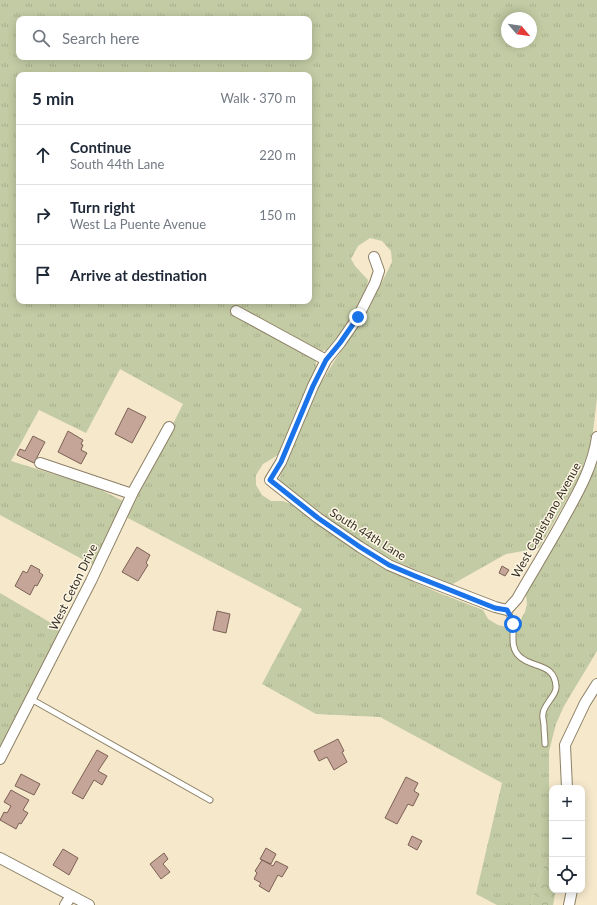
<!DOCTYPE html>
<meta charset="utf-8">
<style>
body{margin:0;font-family:Lato,sans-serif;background:#f2f2f3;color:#1f2937}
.controls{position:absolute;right:12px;bottom:12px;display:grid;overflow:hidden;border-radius:8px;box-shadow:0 2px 10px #0003}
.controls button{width:36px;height:36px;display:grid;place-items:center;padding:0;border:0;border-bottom:1px solid #e0e1e3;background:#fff;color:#1f2937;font:20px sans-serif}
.compass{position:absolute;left:501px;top:12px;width:36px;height:36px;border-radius:50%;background:#fff;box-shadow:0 2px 10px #0003;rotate:119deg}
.stop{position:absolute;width:12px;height:12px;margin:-9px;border:3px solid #1a73e8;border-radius:50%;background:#fff}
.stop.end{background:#1a73e8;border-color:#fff;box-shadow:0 1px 4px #0008}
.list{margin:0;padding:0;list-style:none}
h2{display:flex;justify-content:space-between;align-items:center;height:52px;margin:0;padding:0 16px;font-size:17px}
h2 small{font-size:13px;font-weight:400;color:#747a83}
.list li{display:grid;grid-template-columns:26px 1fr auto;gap:12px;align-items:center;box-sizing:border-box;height:60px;padding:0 16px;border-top:1px solid #e0e1e3}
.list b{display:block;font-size:15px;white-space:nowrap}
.list p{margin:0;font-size:13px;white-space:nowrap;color:#747a83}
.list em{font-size:13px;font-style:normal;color:#747a83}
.icon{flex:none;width:22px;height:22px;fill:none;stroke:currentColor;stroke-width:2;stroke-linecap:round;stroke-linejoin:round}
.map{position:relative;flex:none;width:597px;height:905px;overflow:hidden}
.search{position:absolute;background:#fff;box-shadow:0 2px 10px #0003;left:16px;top:16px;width:296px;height:44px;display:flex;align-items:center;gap:10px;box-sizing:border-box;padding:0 14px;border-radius:8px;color:#747a83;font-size:15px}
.panel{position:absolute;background:#fff;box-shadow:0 2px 10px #0003;left:16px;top:72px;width:296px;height:232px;border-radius:8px}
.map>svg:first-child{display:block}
.grass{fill:url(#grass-tufts);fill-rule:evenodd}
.forest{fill:url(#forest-crowns)}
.building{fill:#c4a598;stroke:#7d6155}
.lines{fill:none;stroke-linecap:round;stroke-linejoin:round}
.service-casing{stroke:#8c8066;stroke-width:7}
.minor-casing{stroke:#8c8066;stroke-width:12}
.service{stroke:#fff;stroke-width:5}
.minor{stroke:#fff;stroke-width:10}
.route{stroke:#1a73e8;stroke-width:5}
.labels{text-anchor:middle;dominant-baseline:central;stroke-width:3;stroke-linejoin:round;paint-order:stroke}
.street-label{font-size:12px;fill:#363126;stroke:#fef6e4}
</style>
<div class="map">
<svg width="597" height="905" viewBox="0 0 597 905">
<defs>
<pattern id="grass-tufts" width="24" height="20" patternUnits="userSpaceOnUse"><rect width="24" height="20" fill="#c3cba4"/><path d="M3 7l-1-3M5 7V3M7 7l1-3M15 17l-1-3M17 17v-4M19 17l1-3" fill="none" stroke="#a8af8d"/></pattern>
<pattern id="forest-crowns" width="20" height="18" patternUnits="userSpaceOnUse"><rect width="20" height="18" fill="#c3cba4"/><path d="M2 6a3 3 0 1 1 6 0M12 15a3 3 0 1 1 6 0" fill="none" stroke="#a8af8d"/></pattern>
</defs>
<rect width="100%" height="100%" fill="#f5e8cb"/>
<g class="grass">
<path d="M0,0H597V398L592,440L579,478L539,548L506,554L451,585L387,557L348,533L281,482L279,479L319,386L335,360L366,314L392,262L391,251L382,241L370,238L358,246L351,259L355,266L368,280C366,302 340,331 328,350L321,351L239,306L234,315L315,359L317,368L299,404L278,455L263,464L256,475V485L262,495L271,501H283L291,504L347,545L383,568L439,593L483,610L488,619L498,625L507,627L520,621L525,612L527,604L526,595L527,590L586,488L597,459V651L564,706L556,724L549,751V786L552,811V853L547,858L534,892L531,905H497L476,894L502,783L380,717L316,714L262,684L302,609L126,517L183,404L120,369L86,433L39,410L11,461L95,487L123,501L95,566L0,515ZM507,18H531V42H507ZM19,19H309V57H19ZM19,75H309V301H19Z"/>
<polygon points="0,593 63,630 0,751"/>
</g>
<polygon class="forest" points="552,853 552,890 556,890 553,905 531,905 534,892 547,858"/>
<g class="building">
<polygon points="128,408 146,417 132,443 115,434"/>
<polygon points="68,431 83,440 81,444 83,445 81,450 87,453 81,464 58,452"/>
<polygon points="33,436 45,442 34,463 17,455 20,449 25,451"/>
<polygon points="137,547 150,555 146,563 148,565 138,581 122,572"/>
<polygon points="31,565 40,570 39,572 43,575 37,586 35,585 30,595 15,586 23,571 27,573"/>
<polygon points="502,566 509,570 505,576 499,573"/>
<polygon points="217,611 230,614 226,633 213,630"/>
<polygon points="338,739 344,751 342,752 347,762 334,770 327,757 319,761 314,751"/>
<polygon points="97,750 108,756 98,771 107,776 102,785 94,780 83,799 72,793"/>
<polygon points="21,774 40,784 34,795 15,786"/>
<polygon points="406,777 418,783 414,791 419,794 413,806 408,804 397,824 385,818"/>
<polygon points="11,790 29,800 23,810 28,813 21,824 19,823 16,829 0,820 4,812 7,813 11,806 4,802"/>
<polygon points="412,836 422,841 417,850 408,845"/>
<polygon points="266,848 276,854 271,864 260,859"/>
<polygon points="63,849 78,858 69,875 53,865"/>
<polygon points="164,853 168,859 163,864 170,872 161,879 150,864"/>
<polygon points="262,860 273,866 276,861 288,867 282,877 278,875 269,892 259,886 261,883 254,879 257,873 255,871"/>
</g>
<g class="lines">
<g class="service-casing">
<g id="service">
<path d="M507,610C509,615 512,619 513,624C514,635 510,647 519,656C532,669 555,662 556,687C557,695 543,705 543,714C542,717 544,722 544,726C544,732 545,738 545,744"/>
<polyline points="31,699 210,800"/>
</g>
</g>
<g class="minor-casing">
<g id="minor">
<path d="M374,257L379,271L375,283L358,317L340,343L326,360L313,386L281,462L270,480L318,518L360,547L389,565L415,576L495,607L507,610L517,599C533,571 550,544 565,516C579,491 593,466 597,437"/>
<polyline points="236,311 326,360"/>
<polyline points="40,463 132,494"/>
<polyline points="0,759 91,581 133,492 169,427"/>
<polyline points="567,788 565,745 585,703 597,684"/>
<polyline points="0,858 89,905"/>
<polyline points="65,905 71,896"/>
<polyline points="569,905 572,890"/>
</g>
</g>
<use href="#service" class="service"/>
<use href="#minor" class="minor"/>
</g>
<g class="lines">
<polyline class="route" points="358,317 340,343 326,360 313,386 281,462 270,480 318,518 360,547 389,565 415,576 495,608 507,610 512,619 513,624"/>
</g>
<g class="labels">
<g class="street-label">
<text transform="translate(546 520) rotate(-61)">West Capistrano Avenue</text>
<text transform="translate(368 534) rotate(32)">South 44th Lane</text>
<text transform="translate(73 587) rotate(-64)">West Ceton Drive</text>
</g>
</g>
</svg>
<div class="controls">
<button>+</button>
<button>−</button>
<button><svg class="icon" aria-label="locate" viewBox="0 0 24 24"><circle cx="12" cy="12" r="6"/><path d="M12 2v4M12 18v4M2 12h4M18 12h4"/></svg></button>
</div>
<svg class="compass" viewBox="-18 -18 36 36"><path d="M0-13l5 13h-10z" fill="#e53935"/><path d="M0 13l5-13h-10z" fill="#747a83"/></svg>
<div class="stop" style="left:513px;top:624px"></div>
<div class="stop end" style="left:358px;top:317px"></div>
<div class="search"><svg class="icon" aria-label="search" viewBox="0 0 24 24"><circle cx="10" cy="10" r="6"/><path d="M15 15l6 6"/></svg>Search here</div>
<section class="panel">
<h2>5 min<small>Walk · 370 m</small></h2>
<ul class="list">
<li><svg class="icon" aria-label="ahead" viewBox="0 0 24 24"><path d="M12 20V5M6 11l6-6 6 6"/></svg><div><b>Continue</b><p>South 44th Lane</p></div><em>220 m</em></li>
<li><svg class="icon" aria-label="right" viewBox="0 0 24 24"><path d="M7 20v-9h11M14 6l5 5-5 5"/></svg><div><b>Turn right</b><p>West La Puente Avenue</p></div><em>150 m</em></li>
<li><svg class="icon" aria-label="arrive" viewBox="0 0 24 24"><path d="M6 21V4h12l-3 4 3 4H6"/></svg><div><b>Arrive at destination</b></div></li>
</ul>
</section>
</div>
